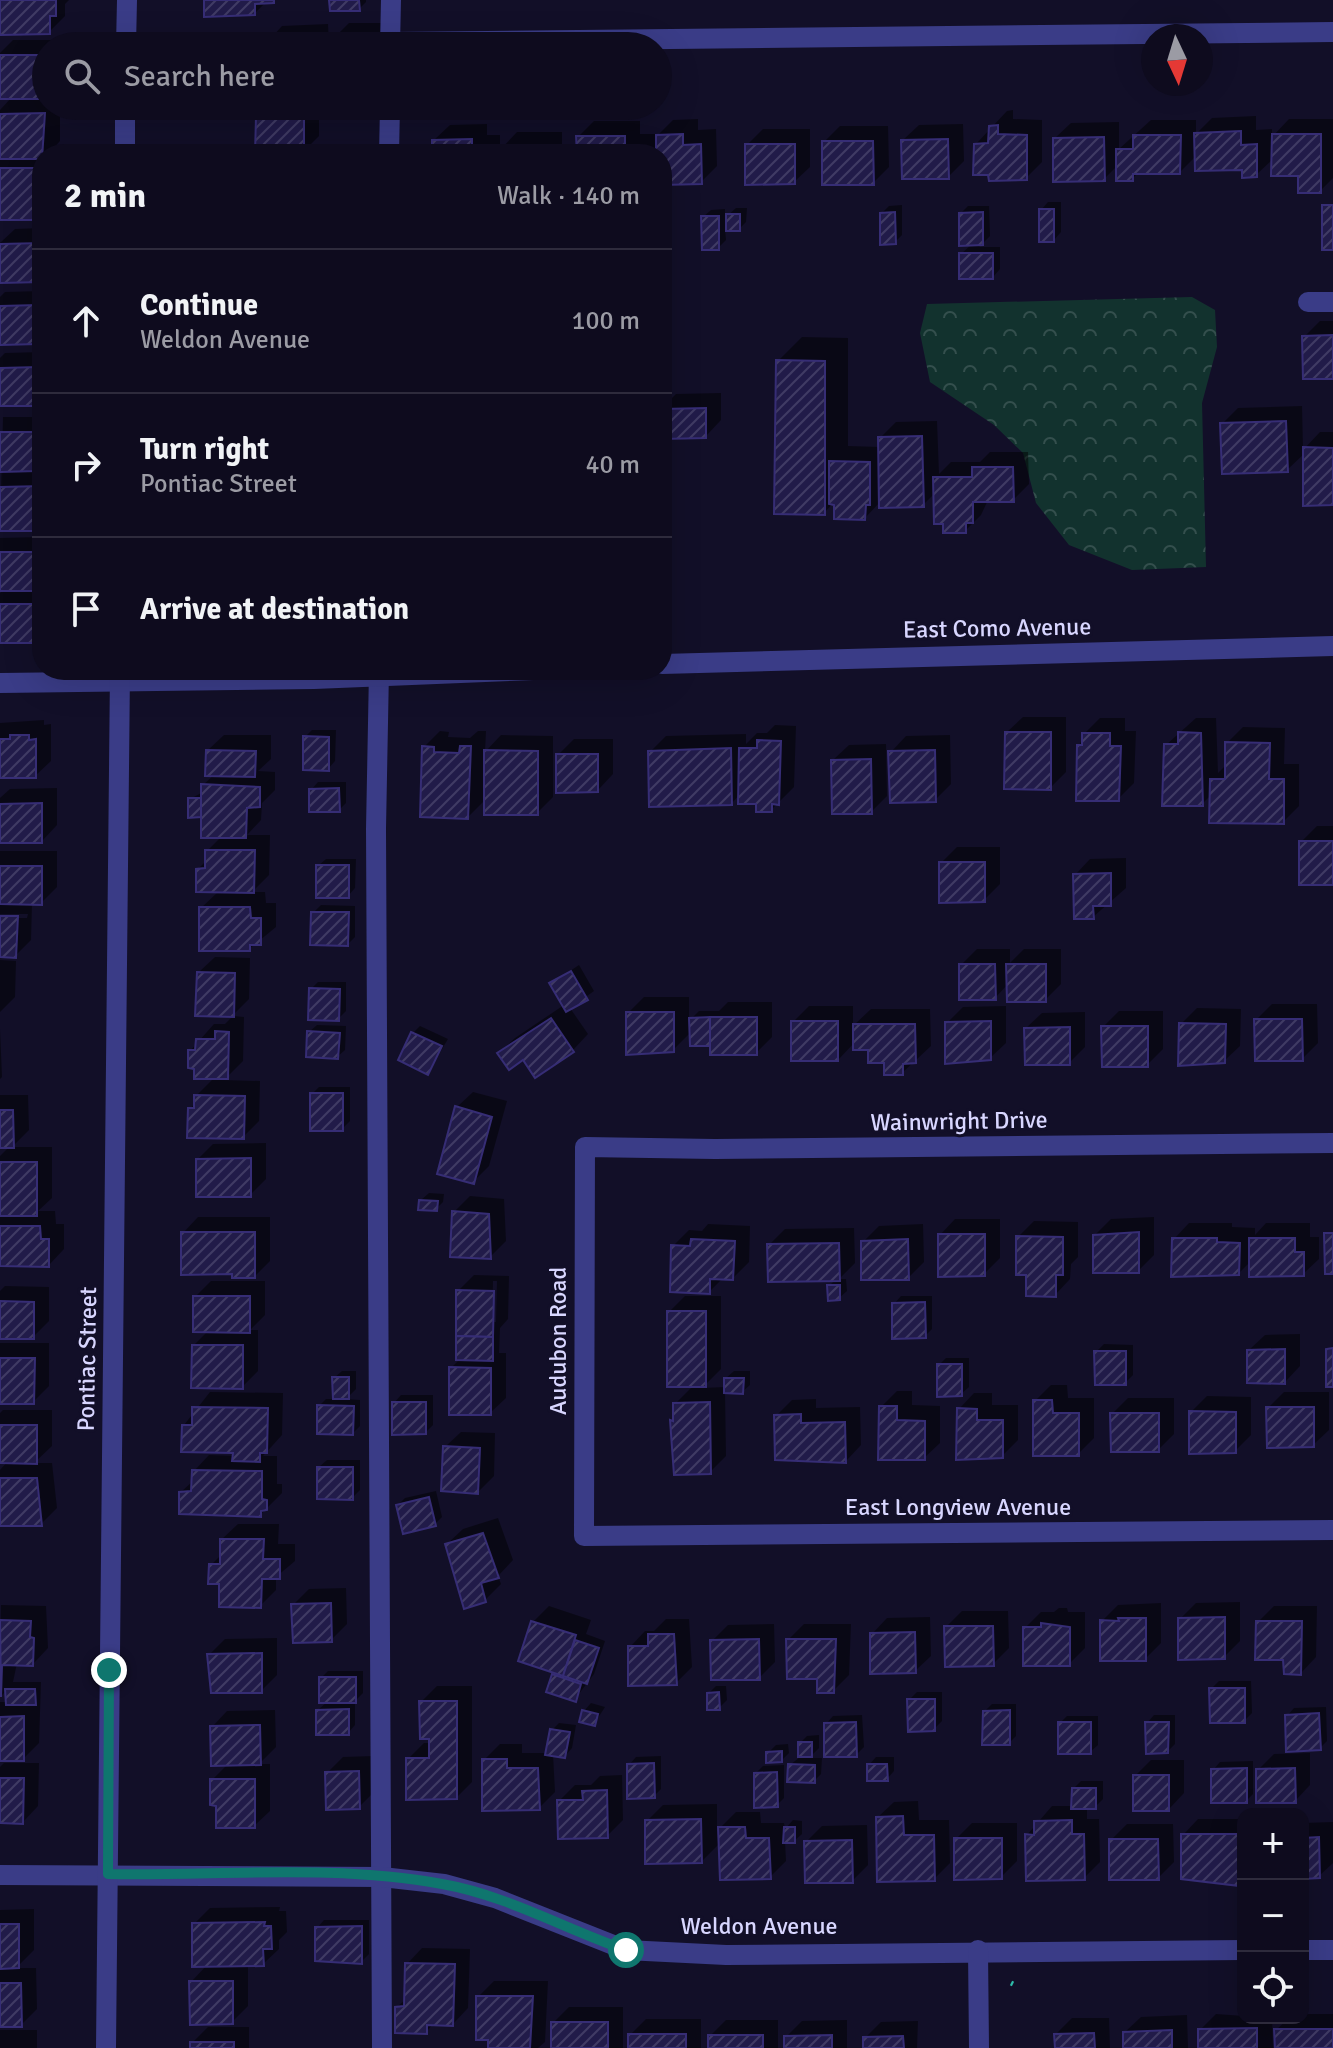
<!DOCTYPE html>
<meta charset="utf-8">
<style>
body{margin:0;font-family:Signika,sans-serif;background:#1c192b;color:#f1f3f6}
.controls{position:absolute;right:24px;bottom:24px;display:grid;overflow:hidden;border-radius:16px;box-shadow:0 8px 32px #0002}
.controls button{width:72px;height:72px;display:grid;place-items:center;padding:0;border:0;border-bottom:2px solid #2e2b3c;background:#0e0b1e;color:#f1f3f6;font:40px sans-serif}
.compass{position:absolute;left:1141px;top:24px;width:72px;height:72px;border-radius:50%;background:#0e0b1e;box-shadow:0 8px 32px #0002;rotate:176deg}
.stop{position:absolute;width:24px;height:24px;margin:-18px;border:6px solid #0f766e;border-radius:50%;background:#fff}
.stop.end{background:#0f766e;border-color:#fff;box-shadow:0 2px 8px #0008}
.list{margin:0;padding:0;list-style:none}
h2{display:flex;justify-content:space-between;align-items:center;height:104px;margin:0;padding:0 32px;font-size:34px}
h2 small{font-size:26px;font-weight:400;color:#9b9ba4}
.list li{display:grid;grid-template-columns:52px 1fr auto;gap:24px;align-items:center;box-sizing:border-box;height:144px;padding:0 32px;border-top:2px solid #2e2b3c}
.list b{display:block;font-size:30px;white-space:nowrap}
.list p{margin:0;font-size:26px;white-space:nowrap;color:#9b9ba4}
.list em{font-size:26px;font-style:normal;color:#9b9ba4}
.icon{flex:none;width:44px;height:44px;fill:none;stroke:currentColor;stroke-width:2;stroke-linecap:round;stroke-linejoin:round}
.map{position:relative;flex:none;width:1333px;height:2048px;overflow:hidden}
.search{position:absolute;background:#0e0b1e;box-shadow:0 8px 32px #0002;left:32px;top:32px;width:640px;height:88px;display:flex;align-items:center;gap:20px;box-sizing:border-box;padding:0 28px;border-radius:44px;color:#9b9ba4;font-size:30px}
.panel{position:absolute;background:#0e0b1e;box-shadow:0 8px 32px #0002;left:32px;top:144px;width:640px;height:536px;border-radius:32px}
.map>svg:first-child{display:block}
.forest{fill:url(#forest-crowns)}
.shadow{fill:#0007;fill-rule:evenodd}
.building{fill:url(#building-hatch);stroke:#362d75;stroke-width:2}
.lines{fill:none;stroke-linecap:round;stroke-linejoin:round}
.path{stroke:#2ebba9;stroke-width:5;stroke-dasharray:4 6;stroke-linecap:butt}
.lane{stroke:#3a3c87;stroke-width:20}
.street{stroke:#3a3c87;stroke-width:20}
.route{stroke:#0f766e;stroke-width:10}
.labels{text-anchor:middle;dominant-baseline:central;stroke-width:6;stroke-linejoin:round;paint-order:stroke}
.street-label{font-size:24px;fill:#d8d6ff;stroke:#120f28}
</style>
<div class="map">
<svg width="1333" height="2048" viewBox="0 0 1333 2048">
<defs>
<pattern id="forest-crowns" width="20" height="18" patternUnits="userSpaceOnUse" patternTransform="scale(2)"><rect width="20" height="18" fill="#12322e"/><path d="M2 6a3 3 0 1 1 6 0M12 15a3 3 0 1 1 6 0" fill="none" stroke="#344f4d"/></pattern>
<pattern id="building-hatch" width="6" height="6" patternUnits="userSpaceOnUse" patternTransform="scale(2)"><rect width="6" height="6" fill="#211b49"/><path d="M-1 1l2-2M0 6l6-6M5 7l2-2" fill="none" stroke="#403b64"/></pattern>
</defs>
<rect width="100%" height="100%" fill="#120f28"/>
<polygon class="forest" points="1192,297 1215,310 1217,347 1202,403 1206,567 1132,570 1069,545 1036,503 1023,453 994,425 930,382 920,333 927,304"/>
<g class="shadow">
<polygon points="0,0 69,0 65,4 65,16 49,32"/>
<polygon points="206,0 274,0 267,1 255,13"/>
<polygon points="331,0 366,0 366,2 359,9"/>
<polygon points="349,23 383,23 384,46 334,46 333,39"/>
<polygon points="328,24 329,46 264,46 282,26"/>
<polygon points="13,40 60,40 60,46 46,46 43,98 46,106 60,106 60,141 49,153 56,154 42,154 40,218 0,218 0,110 12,97 0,97 0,53"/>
<polygon points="270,106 319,106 319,136 303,152 258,118"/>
<polygon points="1013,110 1013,119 1042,120 1042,162 1026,178 976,144 1007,111"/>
<polygon points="1256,116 1256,130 1272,129 1272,137 1289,119 1333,119 1333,178 1320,191 1274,158 1256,175 1244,168 1197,155 1180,172 1139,172 1132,179 1118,165 1104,179 1055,138 1071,123 1119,122 1119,149 1151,120 1196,120 1196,134 1212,118"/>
<polygon points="698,119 698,130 716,129 717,166 701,182 662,183 662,154 579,154 578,137 594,121 640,121 640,134 655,134 655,138 673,120"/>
<polygon points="487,124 487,135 500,135 500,150 517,132 562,132 562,154 434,154 434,140 450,125"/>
<polygon points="963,124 964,161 948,177 903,140 919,125"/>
<polygon points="840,126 888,126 889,167 873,183 824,142"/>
<polygon points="763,129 810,129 810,167 794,182 747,145"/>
<polygon points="215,148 248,148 249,154 209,154"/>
<polygon points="1048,202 1061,202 1061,232 1054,240 1041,210"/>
<polygon points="902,205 902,235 895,242 882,213 889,206"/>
<polygon points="968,206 989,206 990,236 979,247 1000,247 1000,269 993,277 961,254 972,244 961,213"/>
<polygon points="736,208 747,208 746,222 739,229 725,229 726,240 718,248 703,217 711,210 725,209 725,218"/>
<polygon points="42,228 42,280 0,281 0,243 15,229"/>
<polygon points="668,270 669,279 662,287 662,271"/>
<polygon points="42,291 42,337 37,342 0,343 0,297 5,292"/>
<polygon points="1320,321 1333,321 1333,377 1304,337"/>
<polygon points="802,337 848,338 848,446 880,447 880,438 896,422 937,421 939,474 951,462 980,462 990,452 1028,452 1029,484 1013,500 988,500 981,515 965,531 935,493 923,505 881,501 865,518 836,500 824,513 778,361"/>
<polygon points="42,352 42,400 38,404 0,404 0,358 5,353"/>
<polygon points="721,393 721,420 706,436 662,437 662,408 676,394"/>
<polygon points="1302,406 1303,450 1320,432 1333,432 1333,503 1305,453 1287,470 1222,424 1238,408"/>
<polygon points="3,417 42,417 42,463 33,472 42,472 42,529 0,529"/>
<polygon points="42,537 42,636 37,641 0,641 0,593 5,589 0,589 0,538"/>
<polygon points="1023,717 1066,717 1066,772 1050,788 1007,732"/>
<polygon points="1100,718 1125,718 1125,731 1136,731 1134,783 1118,799 1079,746 1084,734"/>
<polygon points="1196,718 1216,718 1218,773 1227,764 1227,743 1243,727 1285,728 1284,764 1299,764 1299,806 1283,822 1211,795 1202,804 1166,745"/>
<polygon points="44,720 44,725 51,724 51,761 35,776 0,776 0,723"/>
<polygon points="775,725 796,726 794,787 771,810 740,794 732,803 650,752 666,736 746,734 746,744 757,733 767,733"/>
<polygon points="312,730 336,730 335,761 328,769 305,737"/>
<polygon points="440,731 449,732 448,737 470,738 478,731 486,731 485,752 501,735 553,736 553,797 537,813 486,799 468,817 424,747"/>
<polygon points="224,735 271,735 271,759 258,771 275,772 275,790 262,803 261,820 247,835 270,835 269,875 252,892 265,892 266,903 276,903 276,927 249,949 201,908 219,891 198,869 207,860 207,851 222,836 190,799 203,792 203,785 215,774 208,750"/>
<polygon points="950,735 951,784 935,800 891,752 906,736"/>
<polygon points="574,739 613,739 613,774 598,790 558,755"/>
<polygon points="886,744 887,796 871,812 833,760 849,745"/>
<polygon points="318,782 346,782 346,803 339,810 311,790"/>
<polygon points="57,788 57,825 42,841 0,841 0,798 10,789"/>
<polygon points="1317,826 1333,826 1333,883 1301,842"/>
<polygon points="957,847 1000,847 1000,884 984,900 941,863"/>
<polygon points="0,851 57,851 57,887 41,903 32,903 31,940 15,956 0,955 0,918 27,918 28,914 0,914"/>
<polygon points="1126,858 1126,888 1093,917 1075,875 1090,859"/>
<polygon points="326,859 356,859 355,888 348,896 318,866"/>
<polygon points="321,905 355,906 355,937 348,944 313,913"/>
<polygon points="977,949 1010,949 1010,963 1024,949 1061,949 1061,984 1045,1000 1008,984 995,998 961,965"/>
<polygon points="215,957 250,958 249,999 233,1015 199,972"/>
<polygon points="0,960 16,961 15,997 0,1012"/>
<polygon points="579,965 594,991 570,1008 588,1034 573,1050 524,1058 499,1053 515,1038 564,1005 552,983"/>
<polygon points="318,982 346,982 346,1011 338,1019 311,989"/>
<polygon points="644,997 689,997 689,1021 699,1011 719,1011 728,1002 772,1002 772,1037 756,1053 712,1041 692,1031 673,1050 628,1013"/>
<polygon points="1272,1004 1317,1004 1318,1043 1302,1059 1256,1020"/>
<polygon points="809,1006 853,1006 853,1026 871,1009 930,1009 931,1046 902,1073 870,1048 855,1042 838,1060 793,1022"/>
<polygon points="1006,1006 1006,1043 990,1058 947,1023 963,1007"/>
<polygon points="1197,1008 1241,1009 1240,1046 1224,1061 1181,1024"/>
<polygon points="1119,1011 1163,1011 1163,1049 1147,1065 1103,1027"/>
<polygon points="1085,1012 1085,1047 1069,1063 1026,1028 1042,1013"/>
<polygon points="233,1016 244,1017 243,1061 224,1080 260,1081 259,1121 243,1137 190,1109 196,1102 196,1096 215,1077 190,1051 214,1024 225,1024"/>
<polygon points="317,1025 346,1026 345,1050 337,1057 309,1032"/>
<polygon points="420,1026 448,1039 428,1072 413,1033"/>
<polygon points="0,1029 2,1077 0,1079"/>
<polygon points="319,1087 350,1087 350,1121 342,1129 312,1094"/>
<polygon points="473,1092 507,1101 489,1166 473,1182 457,1107"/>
<polygon points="0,1095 28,1095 29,1130 12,1147 52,1147 52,1198 38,1211 55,1211 56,1224 64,1224 64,1249 49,1265 0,1265 0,1156 10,1146 0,1146"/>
<polygon points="266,1143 266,1179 250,1195 198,1159 213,1144"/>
<polygon points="429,1193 444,1194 443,1202 436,1209 421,1200"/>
<polygon points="470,1196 504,1199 506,1241 490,1257 454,1212"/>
<polygon points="198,1217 270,1217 270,1261 255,1276 183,1233"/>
<polygon points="1154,1217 1154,1255 1138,1271 1095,1235 1111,1219"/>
<polygon points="955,1219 1000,1219 1000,1258 984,1274 940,1235"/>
<polygon points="1034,1221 1078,1222 1078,1257 1071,1264 1070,1279 1055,1295 1028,1273 1018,1237"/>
<polygon points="1189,1223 1232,1223 1232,1227 1255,1228 1255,1235 1266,1223 1310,1223 1310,1237 1319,1237 1319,1259 1303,1274 1251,1261 1239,1273 1174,1239"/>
<polygon points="708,1224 750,1226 749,1262 733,1278 723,1278 709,1292 673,1246 689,1230 702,1231"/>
<polygon points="923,1224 924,1262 908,1278 863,1242 879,1226"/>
<polygon points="854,1228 855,1263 839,1279 846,1279 847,1291 839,1298 829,1286 836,1279 769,1245 785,1229"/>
<path d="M474,1275L509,1276L508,1319L500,1328L499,1353H506V1398L490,1413L451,1368L461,1358L458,1291ZM493,1281H497L496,1322H492Z"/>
<polygon points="211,1281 265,1281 265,1315 250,1330 258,1330 258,1371 242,1387 194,1345 209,1330 195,1297"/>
<polygon points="5,1286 49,1287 49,1321 33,1337 0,1337 0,1291"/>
<polygon points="685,1296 721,1296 721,1369 702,1388 726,1387 726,1378 734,1371 750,1371 750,1385 742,1392 725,1392 726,1456 710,1472 672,1421 675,1404 694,1385 669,1312"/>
<polygon points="901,1296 932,1296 932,1329 925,1336 894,1304"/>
<polygon points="1300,1334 1300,1366 1285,1382 1249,1350 1265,1335"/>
<polygon points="0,1343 49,1343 49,1386 33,1402 0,1402"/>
<polygon points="1104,1344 1133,1345 1133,1375 1125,1383 1096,1352"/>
<polygon points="946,1358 969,1358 969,1387 961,1394 939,1365"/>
<polygon points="342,1371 356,1371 356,1389 346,1399 360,1400 360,1426 353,1433 319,1406 326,1399 335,1399 334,1378"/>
<polygon points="1051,1385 1067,1385 1068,1398 1094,1398 1094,1438 1078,1454 1035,1401"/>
<polygon points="897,1391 912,1391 912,1405 940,1406 940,1443 924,1458 881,1407"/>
<polygon points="210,1392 283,1393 282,1435 263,1456 277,1456 277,1484 282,1484 282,1493 260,1515 181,1492 194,1480 194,1471 209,1455 235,1456 235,1451 184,1425"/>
<polygon points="1284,1392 1329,1392 1329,1430 1313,1445 1268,1408"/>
<polygon points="974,1393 992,1393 992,1405 1018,1405 1018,1440 1002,1456 959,1409"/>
<polygon points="401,1395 433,1395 433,1425 426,1432 394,1403"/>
<polygon points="1207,1396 1251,1397 1251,1435 1235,1451 1191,1412"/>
<polygon points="1128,1398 1174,1398 1174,1434 1158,1450 1112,1414"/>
<polygon points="816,1399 816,1408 860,1407 861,1445 846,1461 802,1461 776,1416 792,1400"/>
<polygon points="3,1410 52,1410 52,1446 34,1463 52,1463 57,1508 41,1524 0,1524 0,1470 8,1461 0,1461 0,1413"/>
<polygon points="461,1432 495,1433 494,1476 478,1492 445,1447"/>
<polygon points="327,1460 360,1460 360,1490 352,1498 319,1467"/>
<polygon points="436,1491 442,1517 435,1524 398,1505 405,1498"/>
<polygon points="498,1518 513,1560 498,1576 501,1584 485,1600 447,1544 463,1529"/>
<polygon points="238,1524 279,1524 278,1544 295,1544 295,1561 276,1577 276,1590 260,1606 211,1565 222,1554 222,1539"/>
<polygon points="346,1588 347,1624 331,1640 293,1605 309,1589"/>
<polygon points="1240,1602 1240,1641 1224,1657 1180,1619 1196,1603"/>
<polygon points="1161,1603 1161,1643 1145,1659 1102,1621 1118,1605"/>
<polygon points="1,1605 46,1606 48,1648 33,1664 17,1663 13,1682 41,1682 39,1743 23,1759 0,1759 0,1702 8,1702 7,1690 0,1697 4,1655 0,1655 0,1662"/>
<polygon points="549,1606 591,1620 586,1634 605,1641 594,1674 575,1699 554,1676 557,1672 533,1622"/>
<polygon points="1274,1606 1317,1606 1316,1657 1301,1673 1258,1622"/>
<polygon points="1059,1608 1067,1608 1068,1612 1085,1612 1085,1648 1069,1664 1025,1628 1041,1612 1054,1612"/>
<polygon points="962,1611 1008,1611 1009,1648 993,1664 946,1627"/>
<polygon points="930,1617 931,1656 915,1671 872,1634 887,1618"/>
<polygon points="666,1619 689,1619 692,1667 676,1683 630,1647 645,1631 654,1631"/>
<polygon points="774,1624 775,1662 759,1678 712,1641 728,1625"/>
<polygon points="804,1624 851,1624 849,1675 833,1691 788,1640"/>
<polygon points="277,1638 277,1675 261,1691 209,1671 209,1655 225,1639"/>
<polygon points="328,1671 363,1671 363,1693 355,1701 355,1725 348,1733 318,1710 328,1701 321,1678"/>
<polygon points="1219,1681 1251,1681 1252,1713 1244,1721 1211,1689"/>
<polygon points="437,1686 472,1686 472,1782 456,1798 408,1759 424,1743 431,1743 421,1702"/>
<polygon points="716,1686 726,1686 727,1700 719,1708 709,1693"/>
<polygon points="917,1692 942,1692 942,1721 934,1729 909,1700"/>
<polygon points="591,1703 605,1707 594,1724 584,1711"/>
<polygon points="992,1704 1016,1704 1016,1736 1009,1743 985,1711"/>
<polygon points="1326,1707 1327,1741 1320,1748 1287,1716 1294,1708"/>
<polygon points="275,1710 276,1747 259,1764 270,1764 270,1811 254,1826 218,1804 212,1780 229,1763 212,1727 227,1711"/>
<polygon points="862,1715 864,1747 856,1755 826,1724 833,1716"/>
<polygon points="1154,1715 1175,1715 1175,1744 1168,1751 1147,1723"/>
<polygon points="1067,1716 1098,1716 1098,1745 1090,1752 1060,1723"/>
<polygon points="559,1723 576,1725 572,1748 565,1756 553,1754 555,1792 539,1808 484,1760 500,1744 522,1744 522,1753 548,1753 552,1730"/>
<polygon points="819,1735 819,1748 809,1758 822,1758 821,1774 814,1781 790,1765 800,1757 800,1743 807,1736"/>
<polygon points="788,1744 789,1753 782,1760 768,1753 776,1745"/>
<polygon points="1310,1753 1310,1785 1295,1801 1258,1770 1274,1754"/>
<polygon points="374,1756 375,1791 359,1807 327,1773 343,1757"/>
<polygon points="661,1756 661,1789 654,1796 629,1765 636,1757"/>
<polygon points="876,1757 894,1757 894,1771 887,1779 869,1765"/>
<polygon points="1151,1760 1184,1760 1184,1793 1169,1809 1135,1776"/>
<polygon points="1253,1761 1253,1794 1246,1801 1213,1770 1220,1762"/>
<polygon points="4,1763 39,1763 38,1806 23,1822 0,1821 0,1767"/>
<polygon points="784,1765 784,1798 777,1805 756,1773 763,1766"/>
<polygon points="622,1775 623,1820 607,1836 559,1801 575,1785 591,1785 600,1776"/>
<polygon points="1081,1781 1103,1781 1103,1799 1095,1807 1087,1807 1087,1819 1099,1819 1100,1862 1084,1878 1027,1835 1052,1806 1073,1806 1074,1788"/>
<polygon points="918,1801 919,1820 949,1820 950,1863 934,1879 878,1817 894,1802"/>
<polygon points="717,1804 717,1831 736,1812 760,1812 761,1823 784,1823 785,1829 793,1820 802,1821 802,1834 794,1841 785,1841 786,1861 770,1877 721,1842 702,1861 647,1821 663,1805"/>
<polygon points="1198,1819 1243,1819 1243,1879 1239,1884 1183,1835"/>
<polygon points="1333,1822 1333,1863 1319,1876 1303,1877 1303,1823"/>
<polygon points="972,1823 1017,1823 1017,1861 1001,1877 956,1839"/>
<polygon points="1127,1824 1173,1824 1174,1862 1158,1878 1111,1840"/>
<polygon points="867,1825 868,1865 852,1881 806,1842 822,1826"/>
<polygon points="280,1907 279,1911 286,1911 287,1932 279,1940 279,1949 263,1964 248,1965 248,2006 232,2022 191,1982 207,1965 194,1924 210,1908"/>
<polygon points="34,1909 34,1950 16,1968 36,1968 37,2009 21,2025 0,2025 0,1910"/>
<polygon points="324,1920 369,1920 369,1954 362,1961 317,1928"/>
<polygon points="422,1948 470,1949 468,2008 453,2024 434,2023 426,2032 397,2007 406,1999 407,1964"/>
<polygon points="494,1981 548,1981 545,2042 538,2048 490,2048 478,1997"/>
<polygon points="569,2007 623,2007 623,2048 553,2048 553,2023"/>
<polygon points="1216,2014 1272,2018 1273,2048 1200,2048 1200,2030"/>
<polygon points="1303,2014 1333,2014 1333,2048 1277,2048 1276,2030 1289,2018 1303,2018"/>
<polygon points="1187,2015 1188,2048 1125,2048 1125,2032 1141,2017"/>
<polygon points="1072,2018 1109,2018 1110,2048 1057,2048 1056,2034"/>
<polygon points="646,2019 701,2019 701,2048 625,2048 630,2048 630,2035"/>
<polygon points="726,2020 778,2020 778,2048 710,2048 710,2036"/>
<polygon points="847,2020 847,2048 786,2048 786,2037 802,2021"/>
<polygon points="918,2021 917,2048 865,2048 865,2038 881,2022"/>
<polygon points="208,2027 249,2027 249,2048 192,2048 192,2043"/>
<rect x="0" y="2030" width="37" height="18"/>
</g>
<g class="building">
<polygon points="0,0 56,0 56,16 50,16 50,34 0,35"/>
<polygon points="204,0 274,0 274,3 255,4 255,15 204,17"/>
<polygon points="329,0 359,0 360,11 330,11"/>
<polygon points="331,38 368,38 368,46 332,46"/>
<polygon points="313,39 313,46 265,46 265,41"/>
<rect x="0" y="55" width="45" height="44"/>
<polygon points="45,113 42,159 0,159 0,114"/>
<polygon points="256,117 304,118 304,154 255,153"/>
<polygon points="998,125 998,134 1027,135 1027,180 989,181 988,175 973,175 974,144 988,143 989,126"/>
<polygon points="1241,131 1241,145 1257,144 1257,177 1242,178 1242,170 1195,171 1194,133"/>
<polygon points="683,134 683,145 701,144 702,184 662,185 662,154 656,154 656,135"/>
<polygon points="1272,134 1321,134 1321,193 1298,193 1298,176 1271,176"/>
<polygon points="1133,135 1181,135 1180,174 1133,174 1133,181 1116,181 1116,149 1133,149"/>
<polygon points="576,136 625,136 625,149 640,149 640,154 577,154"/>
<polygon points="1104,137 1105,181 1053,182 1053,138"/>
<polygon points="472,139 472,150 485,149 485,154 432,154 432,140"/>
<polygon points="948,139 949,179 902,179 901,140"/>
<polygon points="822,141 873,141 874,185 822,185"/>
<polygon points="745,144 795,144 795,184 745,185"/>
<rect x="499" y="147" width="48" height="7"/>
<rect x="0" y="168" width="41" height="52"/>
<rect x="1322" y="205" width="11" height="45"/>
<rect x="1039" y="209" width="15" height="33"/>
<polygon points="895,212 896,244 880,245 880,213"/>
<polygon points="983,212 983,245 959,246 959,213"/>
<rect x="726" y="214" width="14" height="17"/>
<polygon points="701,216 719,216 719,250 702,250"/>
<polygon points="42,243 42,282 0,283 0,244"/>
<rect x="959" y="253" width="34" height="26"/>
<polygon points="37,305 38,344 0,345 0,306"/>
<polygon points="1333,335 1333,379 1303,379 1302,336"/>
<polygon points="776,360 825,361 825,515 774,514"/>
<polygon points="38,367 38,406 0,406 0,368"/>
<polygon points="706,408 706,438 662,439 662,409"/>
<polygon points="1286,421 1288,472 1222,474 1220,423"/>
<polygon points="0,432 35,432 36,471 0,472"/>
<polygon points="922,436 924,507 879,508 878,437"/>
<polygon points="1303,447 1333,448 1333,505 1303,506"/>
<polygon points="829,461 870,462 870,505 866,505 865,520 834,519 834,505 829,504"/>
<polygon points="972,467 1013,467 1014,502 973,502 973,523 966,523 966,533 943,533 943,524 934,524 933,477 972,477"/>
<polygon points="42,486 42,531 0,531 0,487"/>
<rect x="0" y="552" width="42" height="39"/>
<rect x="0" y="604" width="38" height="39"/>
<polygon points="1005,732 1051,732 1051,790 1004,789"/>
<polygon points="1178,732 1201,733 1203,806 1162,806 1164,744 1178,744"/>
<polygon points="1082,733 1110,733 1110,746 1121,746 1119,801 1076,801 1077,745 1082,745"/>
<polygon points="10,735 29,735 29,740 36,739 36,778 0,778 0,739 10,739"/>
<polygon points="303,736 329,737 329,771 303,770"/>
<polygon points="757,740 781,741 779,805 772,804 772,812 756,812 756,804 738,804 739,748 757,748"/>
<polygon points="1225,742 1270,743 1269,779 1284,779 1284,824 1209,823 1210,779 1225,779"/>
<polygon points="422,746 434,747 434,752 459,753 460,746 471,746 468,819 420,817"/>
<polygon points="731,748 732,805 649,807 648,751"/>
<polygon points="206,750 256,751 255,777 205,776"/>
<polygon points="484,750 538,751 538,815 484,815"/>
<polygon points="935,750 936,802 890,803 888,751"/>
<polygon points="556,754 598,754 598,792 556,793"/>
<polygon points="871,759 872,814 832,814 831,760"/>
<polygon points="201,784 260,787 260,807 247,808 246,838 201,838"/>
<polygon points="339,788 340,812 309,812 309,789"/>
<polygon points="188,798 201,798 201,817 188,818"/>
<polygon points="42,803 42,843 0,843 0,804"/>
<rect x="1299" y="841" width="34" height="44"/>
<polygon points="205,850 255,850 254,893 196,892 196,869 205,868"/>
<polygon points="939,862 985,862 985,902 939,903"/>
<rect x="316" y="865" width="33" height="33"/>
<polygon points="0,866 42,866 42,905 0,904"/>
<polygon points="1111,873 1111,906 1093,906 1094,919 1074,919 1073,874"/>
<polygon points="199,907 250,907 251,918 261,918 261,945 250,945 250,951 199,951"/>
<polygon points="311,912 349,912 348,946 310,945"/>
<polygon points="0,916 18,916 16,958 0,957"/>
<polygon points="959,964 995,964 996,1000 959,1000"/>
<polygon points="1006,964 1046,964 1046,1002 1007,1002"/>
<polygon points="571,971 588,1000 566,1012 549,983"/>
<polygon points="197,972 235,973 234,1017 195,1016"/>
<polygon points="309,988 340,989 339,1021 308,1020"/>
<polygon points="626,1012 674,1012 674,1052 626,1055"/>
<rect x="710" y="1017" width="47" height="38"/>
<polygon points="710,1017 710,1046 690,1046 689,1018"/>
<polygon points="551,1018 574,1052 535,1078 523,1060 509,1070 497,1053"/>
<polygon points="1254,1019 1302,1019 1303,1061 1255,1061"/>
<rect x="791" y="1021" width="47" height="40"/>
<polygon points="991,1021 991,1060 945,1064 945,1022"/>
<polygon points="1179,1023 1226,1024 1225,1063 1178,1066"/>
<polygon points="853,1024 915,1024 916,1063 903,1064 903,1075 884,1075 884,1063 868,1063 868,1050 853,1050"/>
<polygon points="1101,1026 1148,1026 1148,1067 1102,1067"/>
<polygon points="1070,1027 1070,1065 1025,1065 1024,1028"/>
<polygon points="215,1031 229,1032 228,1079 194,1079 194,1069 188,1068 188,1050 195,1050 196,1039 215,1039"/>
<polygon points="307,1031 340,1033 338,1059 306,1057"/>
<polygon points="411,1032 442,1046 428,1075 398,1060"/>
<rect x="310" y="1093" width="33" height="38"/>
<polygon points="194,1095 245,1096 244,1139 187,1138 188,1108 194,1108"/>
<polygon points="455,1106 492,1117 474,1184 437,1174"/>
<polygon points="0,1110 13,1110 14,1148 0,1148"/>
<polygon points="251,1158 251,1197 196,1197 196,1159"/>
<rect x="0" y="1162" width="37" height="54"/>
<polygon points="419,1200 438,1201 437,1211 418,1210"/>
<polygon points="452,1211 489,1214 491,1259 450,1257"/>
<polygon points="0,1226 40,1226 41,1239 49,1239 49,1267 0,1266"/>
<polygon points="181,1232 255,1232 255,1278 232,1278 232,1274 181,1275"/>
<polygon points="1139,1232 1139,1273 1093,1273 1093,1235"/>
<polygon points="1324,1233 1333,1233 1333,1274 1325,1274"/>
<polygon points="938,1234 985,1234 985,1276 938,1277"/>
<polygon points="1016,1236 1063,1237 1063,1275 1056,1275 1056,1297 1026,1296 1026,1275 1016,1275"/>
<polygon points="1172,1238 1217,1238 1217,1242 1240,1243 1239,1275 1171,1277"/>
<polygon points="1249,1238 1295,1238 1295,1252 1304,1252 1304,1276 1249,1277"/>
<polygon points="691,1239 735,1241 733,1280 710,1279 710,1294 670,1292 671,1245 690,1246"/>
<polygon points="908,1239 909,1280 861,1280 861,1241"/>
<polygon points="839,1243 840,1281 768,1282 767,1244"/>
<polygon points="827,1285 840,1285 840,1300 828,1301"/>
<polygon points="456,1290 494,1291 493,1337 456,1336"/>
<polygon points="193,1296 250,1296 250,1333 193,1332"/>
<polygon points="0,1301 34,1302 34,1339 0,1339"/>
<polygon points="925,1302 926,1338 892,1339 892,1303"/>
<rect x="667" y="1311" width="39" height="76"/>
<polygon points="456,1336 493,1337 493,1361 456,1360"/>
<polygon points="192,1345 243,1345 243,1389 191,1388"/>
<polygon points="1333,1348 1333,1387 1326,1387 1326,1349"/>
<polygon points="1285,1349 1285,1384 1247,1383 1247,1350"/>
<polygon points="1094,1351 1126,1351 1126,1385 1095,1385"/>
<polygon points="0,1358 35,1358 34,1404 0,1404"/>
<polygon points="937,1364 962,1364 962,1396 937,1397"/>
<polygon points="449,1367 491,1368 491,1415 449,1415"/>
<polygon points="332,1377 349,1377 349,1399 333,1399"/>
<polygon points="724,1378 744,1378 743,1394 724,1393"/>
<polygon points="1033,1400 1052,1400 1053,1413 1079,1413 1079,1456 1033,1456"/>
<polygon points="392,1402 426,1402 426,1434 392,1435"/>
<polygon points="710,1402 711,1474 674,1475 670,1420 673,1421 673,1403"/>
<polygon points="317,1405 354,1406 353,1435 317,1434"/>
<polygon points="879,1406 897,1406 897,1420 925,1421 925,1460 878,1460"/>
<polygon points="192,1407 268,1408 267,1453 260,1453 260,1462 232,1461 233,1453 181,1452 182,1425 192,1425"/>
<polygon points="1266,1407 1314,1407 1314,1447 1267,1448"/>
<polygon points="957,1408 977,1409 977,1420 1003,1420 1003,1458 956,1460"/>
<polygon points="1189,1411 1236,1412 1236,1453 1189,1454"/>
<polygon points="1110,1413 1159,1413 1159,1452 1111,1452"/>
<polygon points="801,1414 801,1423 845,1422 846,1463 775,1460 774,1415"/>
<polygon points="0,1425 37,1425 37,1464 0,1463"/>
<polygon points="443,1446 480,1448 478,1494 441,1491"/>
<polygon points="317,1467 353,1467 353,1500 317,1499"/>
<polygon points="192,1470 262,1471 262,1499 267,1500 267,1510 261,1511 261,1517 179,1514 179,1492 191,1491"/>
<polygon points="0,1478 37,1478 42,1526 0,1526"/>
<polygon points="429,1497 436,1526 403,1534 396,1505"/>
<polygon points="483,1533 499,1578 481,1583 486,1602 464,1609 445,1544"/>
<polygon points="220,1539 264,1539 263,1559 280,1559 280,1579 262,1579 261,1608 219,1607 219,1584 208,1584 209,1564 220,1564"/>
<polygon points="331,1603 332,1642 293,1643 291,1604"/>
<polygon points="1225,1617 1225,1659 1178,1660 1178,1618"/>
<polygon points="1118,1618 1146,1618 1146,1661 1100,1661 1100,1620 1119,1621"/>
<polygon points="0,1620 31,1621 30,1637 34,1638 33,1666 2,1665 1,1697"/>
<polygon points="531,1621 576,1635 563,1676 518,1661"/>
<polygon points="1256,1621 1302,1621 1301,1675 1284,1674 1283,1660 1255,1660"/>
<polygon points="1041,1623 1070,1627 1070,1666 1023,1666 1023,1627 1041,1627"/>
<polygon points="944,1626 993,1626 994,1666 945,1667"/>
<polygon points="915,1632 916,1673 870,1674 870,1633"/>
<polygon points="648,1634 674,1634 677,1685 628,1686 628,1646 648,1646"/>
<polygon points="759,1639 760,1680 711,1680 710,1640"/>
<polygon points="786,1639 836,1639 834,1693 817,1693 817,1679 787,1679"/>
<polygon points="575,1640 599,1648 587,1684 563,1676"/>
<polygon points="262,1653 262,1693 211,1693 207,1654"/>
<polygon points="552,1674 581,1684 576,1702 546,1692"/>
<rect x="319" y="1677" width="37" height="26"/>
<polygon points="1209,1688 1245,1688 1245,1723 1210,1723"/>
<polygon points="5,1689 35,1689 36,1705 6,1705"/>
<polygon points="719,1692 720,1710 707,1710 707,1693"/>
<polygon points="907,1699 935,1699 935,1731 908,1732"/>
<polygon points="419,1701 457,1701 457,1799 406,1800 406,1758 429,1758 429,1739 420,1739"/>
<polygon points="349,1709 349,1735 316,1735 316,1710"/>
<polygon points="582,1710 598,1714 595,1726 579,1722"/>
<polygon points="1010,1710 1010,1745 982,1745 983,1711"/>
<polygon points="1319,1713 1321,1750 1286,1752 1285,1715"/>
<polygon points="24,1716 24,1761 0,1761 0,1717"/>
<polygon points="856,1722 857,1757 824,1757 824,1723"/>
<rect x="1058" y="1722" width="33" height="32"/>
<polygon points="1145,1722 1169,1722 1168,1753 1146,1754"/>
<polygon points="260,1725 261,1765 211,1766 210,1726"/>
<polygon points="550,1729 570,1732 565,1758 545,1755"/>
<rect x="798" y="1742" width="14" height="15"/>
<polygon points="782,1751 782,1762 766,1763 766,1752"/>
<polygon points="482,1759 507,1759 507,1768 538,1768 540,1810 482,1811"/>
<polygon points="654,1763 655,1798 627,1799 627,1764"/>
<polygon points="788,1764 815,1765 815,1783 787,1782"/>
<polygon points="867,1764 887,1764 888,1781 867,1781"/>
<polygon points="1247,1768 1247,1803 1211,1803 1211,1769"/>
<polygon points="1295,1768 1296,1803 1256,1803 1256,1769"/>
<polygon points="359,1771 360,1809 326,1810 325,1772"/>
<polygon points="777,1772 778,1807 754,1808 754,1773"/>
<rect x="1133" y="1775" width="36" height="36"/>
<polygon points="0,1778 24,1778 23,1824 0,1823"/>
<polygon points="210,1779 255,1779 255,1828 216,1828 216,1806 210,1805"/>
<polygon points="1072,1788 1096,1788 1096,1809 1071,1809"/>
<polygon points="607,1790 608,1838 558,1839 557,1800 583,1800 582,1791"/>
<polygon points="903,1816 904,1835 934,1835 935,1881 877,1882 876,1817"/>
<polygon points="701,1819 702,1863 645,1864 645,1820"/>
<polygon points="1072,1820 1072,1834 1084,1834 1085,1880 1026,1881 1025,1834 1034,1835 1034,1821"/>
<polygon points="718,1827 745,1827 746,1838 769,1838 771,1879 720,1880"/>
<polygon points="784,1827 795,1827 795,1843 783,1843"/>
<polygon points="1181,1834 1240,1834 1240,1886 1181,1879"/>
<polygon points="1319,1837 1320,1878 1303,1879 1303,1838"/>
<polygon points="954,1838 1002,1838 1002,1879 954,1880"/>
<polygon points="1109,1839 1158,1839 1159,1880 1109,1880"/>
<polygon points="852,1840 853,1883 805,1883 804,1841"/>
<polygon points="265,1922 264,1926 271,1926 272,1949 263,1949 264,1966 192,1967 192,1923"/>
<polygon points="0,1924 19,1924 19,1968 0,1969"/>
<polygon points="362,1926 362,1964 315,1961 315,1927"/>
<polygon points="405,1963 455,1964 453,2026 427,2025 427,2034 395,2033 395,2007 404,2006"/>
<polygon points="189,1981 233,1981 233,2024 190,2025"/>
<polygon points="0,1983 21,1983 22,2027 0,2027"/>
<polygon points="476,1996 533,1996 530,2048 488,2048 488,2040 476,2040"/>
<rect x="551" y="2022" width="57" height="26"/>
<polygon points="1257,2028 1257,2048 1198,2048 1198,2029"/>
<polygon points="1274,2029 1333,2029 1333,2048 1275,2048"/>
<polygon points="1172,2030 1172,2048 1123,2048 1123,2032"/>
<polygon points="1094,2033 1095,2048 1055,2048 1054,2034"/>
<rect x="628" y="2034" width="58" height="14"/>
<rect x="708" y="2035" width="55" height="13"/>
<polygon points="832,2035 832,2048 784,2048 784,2036"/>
<polygon points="903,2036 904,2048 863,2048 863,2037"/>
<rect x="190" y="2042" width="44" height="6"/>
</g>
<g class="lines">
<polyline class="path" points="1011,1983 1013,1984"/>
<g class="lane">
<polyline points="390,46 391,0"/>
<polyline points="389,154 390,106"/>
<polyline points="1308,302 1333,302"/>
<polyline points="379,670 376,829 382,2048"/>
</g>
<g class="street">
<polyline points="390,42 1333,32"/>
<polyline points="126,46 127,0"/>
<polyline points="125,154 125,106"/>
<polyline points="662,664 1333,646"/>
<polyline points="0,683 314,679 533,670"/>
<polyline points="1333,1143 715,1149 585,1147 584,1536 1333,1530"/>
<polyline points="0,1875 382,1877 444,1884 495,1898 626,1950 726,1955 1243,1950"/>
<polyline points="978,1950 979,2048"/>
<polyline points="1303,1950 1333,1950"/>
<polyline points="106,2048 120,670"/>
</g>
</g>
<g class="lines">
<path class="route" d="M109,1670L108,1874C218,1876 334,1864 442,1884C506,1895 565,1929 626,1950"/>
</g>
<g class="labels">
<g class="street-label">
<text transform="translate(997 628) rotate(-1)">East Como Avenue</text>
<text transform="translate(959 1121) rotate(-1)">Wainwright Drive</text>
<text transform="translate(558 1341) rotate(-90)">Audubon Road</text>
<text transform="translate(87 1359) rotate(-89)">Pontiac Street</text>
<text x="958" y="1507">East Longview Avenue</text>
<text x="759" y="1926">Weldon Avenue</text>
</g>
</g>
</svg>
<div class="controls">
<button>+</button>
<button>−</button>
<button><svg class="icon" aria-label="locate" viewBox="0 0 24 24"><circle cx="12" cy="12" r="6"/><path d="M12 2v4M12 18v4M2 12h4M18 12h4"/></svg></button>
</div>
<svg class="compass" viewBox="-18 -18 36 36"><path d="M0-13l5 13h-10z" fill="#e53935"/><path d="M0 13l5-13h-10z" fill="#9b9ba4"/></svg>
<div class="stop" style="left:626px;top:1950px"></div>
<div class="stop end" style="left:109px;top:1670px"></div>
<div class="search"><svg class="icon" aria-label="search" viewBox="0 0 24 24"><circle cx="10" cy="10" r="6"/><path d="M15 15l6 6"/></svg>Search here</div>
<section class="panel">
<h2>2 min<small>Walk · 140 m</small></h2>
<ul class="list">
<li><svg class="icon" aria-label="ahead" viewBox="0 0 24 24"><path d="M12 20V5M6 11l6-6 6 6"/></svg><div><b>Continue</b><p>Weldon Avenue</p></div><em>100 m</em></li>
<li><svg class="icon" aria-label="right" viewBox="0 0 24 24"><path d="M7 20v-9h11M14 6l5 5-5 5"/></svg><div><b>Turn right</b><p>Pontiac Street</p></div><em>40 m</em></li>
<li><svg class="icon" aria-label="arrive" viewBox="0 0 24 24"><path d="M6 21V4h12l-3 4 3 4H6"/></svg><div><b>Arrive at destination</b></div></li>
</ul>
</section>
</div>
